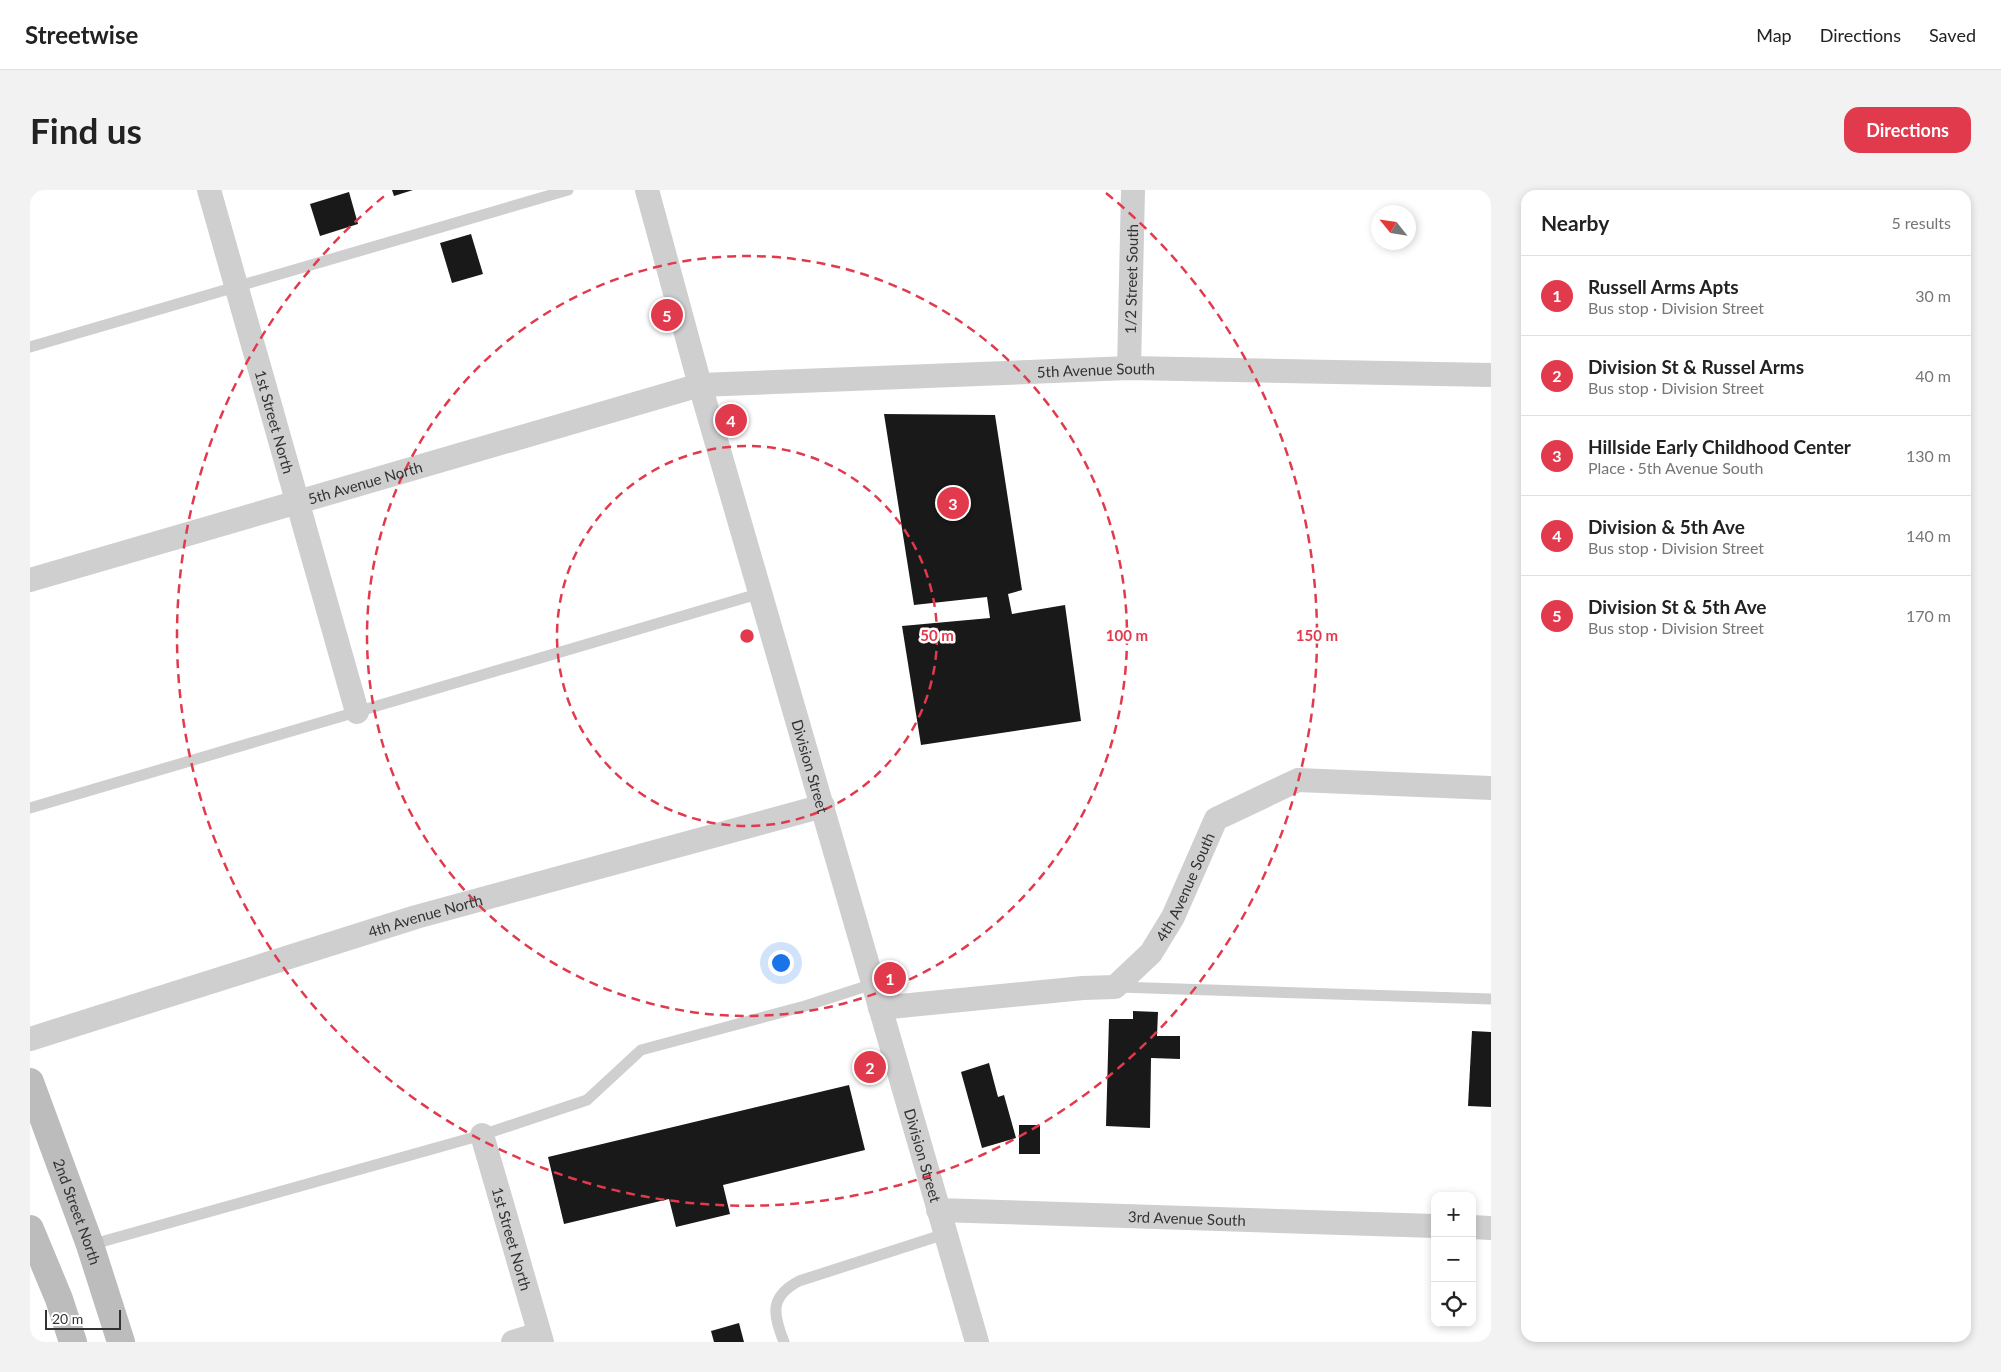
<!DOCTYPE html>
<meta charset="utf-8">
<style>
body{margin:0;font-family:Lato,sans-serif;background:#f2f2f2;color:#222}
.controls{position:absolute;right:15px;bottom:15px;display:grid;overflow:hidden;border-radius:10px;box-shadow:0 2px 8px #0003}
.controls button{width:45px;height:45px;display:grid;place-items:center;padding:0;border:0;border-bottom:1px solid #e0e0e0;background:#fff;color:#222;font:25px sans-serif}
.compass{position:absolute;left:1341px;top:15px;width:45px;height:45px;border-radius:50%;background:#fff;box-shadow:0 2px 8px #0003;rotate:300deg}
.scale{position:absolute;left:15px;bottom:12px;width:76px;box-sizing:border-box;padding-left:5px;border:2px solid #323232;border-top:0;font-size:14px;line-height:18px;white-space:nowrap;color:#323232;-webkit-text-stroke:4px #fff;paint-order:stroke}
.you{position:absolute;left:750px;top:772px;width:18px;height:18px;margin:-12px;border:4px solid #fff;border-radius:50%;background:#1a73e8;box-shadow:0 0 0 8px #1a73e833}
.badge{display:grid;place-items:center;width:32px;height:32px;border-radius:50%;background:#e23a4d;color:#fff;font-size:16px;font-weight:700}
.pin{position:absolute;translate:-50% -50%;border:2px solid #fff;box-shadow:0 1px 5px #0006}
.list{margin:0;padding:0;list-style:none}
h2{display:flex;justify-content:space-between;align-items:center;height:65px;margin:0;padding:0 20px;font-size:21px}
h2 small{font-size:16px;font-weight:400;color:#767676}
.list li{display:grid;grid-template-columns:32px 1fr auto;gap:15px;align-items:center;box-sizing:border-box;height:80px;padding:0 20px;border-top:1px solid #e0e0e0}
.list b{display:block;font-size:19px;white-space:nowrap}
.list p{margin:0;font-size:16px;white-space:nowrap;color:#767676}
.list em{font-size:16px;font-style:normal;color:#767676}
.icon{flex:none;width:28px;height:28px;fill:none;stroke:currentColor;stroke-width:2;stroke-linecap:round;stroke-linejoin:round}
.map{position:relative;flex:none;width:1461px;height:1152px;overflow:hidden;border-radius:15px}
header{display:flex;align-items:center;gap:30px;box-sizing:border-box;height:70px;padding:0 25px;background:#fff;border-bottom:1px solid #e0e0e0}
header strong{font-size:24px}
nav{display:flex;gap:28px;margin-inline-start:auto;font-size:18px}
.intro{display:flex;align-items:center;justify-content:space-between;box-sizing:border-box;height:120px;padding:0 30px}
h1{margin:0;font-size:35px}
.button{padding:12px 22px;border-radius:15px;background:#e23a4d;color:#fff;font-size:18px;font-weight:700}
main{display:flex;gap:30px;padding:0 30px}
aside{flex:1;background:#fff;border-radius:15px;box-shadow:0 2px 8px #0003}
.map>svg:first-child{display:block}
.building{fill:#191919}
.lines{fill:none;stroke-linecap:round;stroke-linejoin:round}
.lane{stroke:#cfcfcf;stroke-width:11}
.street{stroke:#cfcfcf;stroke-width:24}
.secondary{stroke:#bcbcbc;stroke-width:28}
.ring{fill:none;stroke:#e23a4d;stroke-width:2.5;stroke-dasharray:9 6}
.labels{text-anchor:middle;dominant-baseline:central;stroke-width:5;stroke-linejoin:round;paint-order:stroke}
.street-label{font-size:15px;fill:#323232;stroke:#fff}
.centre{fill:#e23a4d;stroke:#fff;stroke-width:2.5}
.ring-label{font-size:15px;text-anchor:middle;font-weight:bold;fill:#e23a4d;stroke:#fff;stroke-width:5;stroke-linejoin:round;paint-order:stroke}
</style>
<header>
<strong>Streetwise</strong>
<nav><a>Map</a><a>Directions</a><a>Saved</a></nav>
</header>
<div class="intro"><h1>Find us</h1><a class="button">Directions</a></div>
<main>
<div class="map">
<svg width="1461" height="1152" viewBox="0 0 1461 1152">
<rect width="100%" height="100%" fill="#fff"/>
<g class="building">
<polygon points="362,0 383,0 364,6"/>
<polygon points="319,2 328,34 290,46 280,14"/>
<polygon points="441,44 453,84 422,93 410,53"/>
<polygon points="854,224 965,225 992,400 978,404 982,424 1035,415 1051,531 891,555 872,436 960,428 957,407 884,415"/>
<polygon points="1103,821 1128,822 1127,846 1150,846 1150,869 1121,868 1120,938 1076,936 1079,829 1103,829"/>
<polygon points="1442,841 1461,842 1461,917 1438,916"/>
<polygon points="959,873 968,907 974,905 986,948 952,958 931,882"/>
<polygon points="819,895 835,960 693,995 700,1024 646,1037 639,1009 534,1034 518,967"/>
<rect x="989" y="935" width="21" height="29"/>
<polygon points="709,1133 714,1152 684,1152 681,1141"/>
</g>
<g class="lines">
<g class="lane">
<polyline points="0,157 538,0"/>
<polyline points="0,618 731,403"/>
<polyline points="1088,797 1461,809"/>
<polyline points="60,1055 452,945 557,910 611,860 775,816 843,794"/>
<path d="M754,1152C743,1124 739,1107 769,1091L915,1044"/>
</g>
<g class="street">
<path id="s1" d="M179,0L327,522"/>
<path id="s2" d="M617,0L670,195L947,1152"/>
<path id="s3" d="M1099,178L1103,0"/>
<path id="s4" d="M0,390L670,195L1099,178L1461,185"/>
<path id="s5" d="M850,818L1053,798L1085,797L1121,763L1143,727L1186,629L1268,590L1461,598"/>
<path id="s6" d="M0,849L386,727L793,616"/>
<path id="s7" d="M452,945L512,1152"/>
<path id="s8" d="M908,1020L1405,1036"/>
<polyline points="1442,1037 1461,1038"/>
<polyline points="483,1152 509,1144"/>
</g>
<g class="secondary">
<path id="s9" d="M0,892L60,1055L91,1152"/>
<polyline points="0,1039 29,1109 43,1152"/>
</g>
</g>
<g class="ring">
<circle cx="717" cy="446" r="190"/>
<circle cx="717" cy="446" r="380"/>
<path d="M1076 3A570 570 0 1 1 358 3"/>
</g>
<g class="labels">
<g class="street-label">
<text stroke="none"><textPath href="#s3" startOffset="89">1/2 Street South</textPath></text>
<text stroke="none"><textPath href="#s4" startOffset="1094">5th Avenue South</textPath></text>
<text stroke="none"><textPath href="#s1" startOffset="241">1st Street North</textPath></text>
<text stroke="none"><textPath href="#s4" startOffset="349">5th Avenue North</textPath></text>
<text stroke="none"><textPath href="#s2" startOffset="599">Division Street</textPath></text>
<text stroke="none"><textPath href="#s5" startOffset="360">4th Avenue South</textPath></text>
<text stroke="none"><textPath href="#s6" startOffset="414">4th Avenue North</textPath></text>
<text stroke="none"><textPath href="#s2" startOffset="1004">Division Street</textPath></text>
<text stroke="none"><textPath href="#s9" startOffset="138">2nd Street North</textPath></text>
<text stroke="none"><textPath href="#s8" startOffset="249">3rd Avenue South</textPath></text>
<text stroke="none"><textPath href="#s7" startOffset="108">1st Street North</textPath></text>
</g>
</g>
<circle cx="717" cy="446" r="8" class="centre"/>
<g class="ring-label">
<text x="907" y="451">50 m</text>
<text x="1097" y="451">100 m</text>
<text x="1287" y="451">150 m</text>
</g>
</svg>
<div class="controls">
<button>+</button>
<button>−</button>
<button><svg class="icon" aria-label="locate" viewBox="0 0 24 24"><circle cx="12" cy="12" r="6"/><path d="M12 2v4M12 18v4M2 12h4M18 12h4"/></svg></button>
</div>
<svg class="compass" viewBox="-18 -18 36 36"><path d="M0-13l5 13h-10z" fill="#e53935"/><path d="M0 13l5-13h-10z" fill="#767676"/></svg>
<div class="scale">20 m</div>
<div class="you"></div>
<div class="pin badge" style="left:860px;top:788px">1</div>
<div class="pin badge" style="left:840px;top:877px">2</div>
<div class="pin badge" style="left:923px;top:313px">3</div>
<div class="pin badge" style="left:701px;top:230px">4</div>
<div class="pin badge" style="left:637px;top:125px">5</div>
</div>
<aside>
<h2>Nearby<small>5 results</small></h2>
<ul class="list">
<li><span class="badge">1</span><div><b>Russell Arms Apts</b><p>Bus stop · Division Street</p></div><em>30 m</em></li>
<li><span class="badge">2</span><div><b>Division St &amp; Russel Arms</b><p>Bus stop · Division Street</p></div><em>40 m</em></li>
<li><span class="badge">3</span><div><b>Hillside Early Childhood Center</b><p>Place · 5th Avenue South</p></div><em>130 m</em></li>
<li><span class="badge">4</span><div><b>Division &amp; 5th Ave</b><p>Bus stop · Division Street</p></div><em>140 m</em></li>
<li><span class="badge">5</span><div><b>Division St &amp; 5th Ave</b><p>Bus stop · Division Street</p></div><em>170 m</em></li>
</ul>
</aside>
</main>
